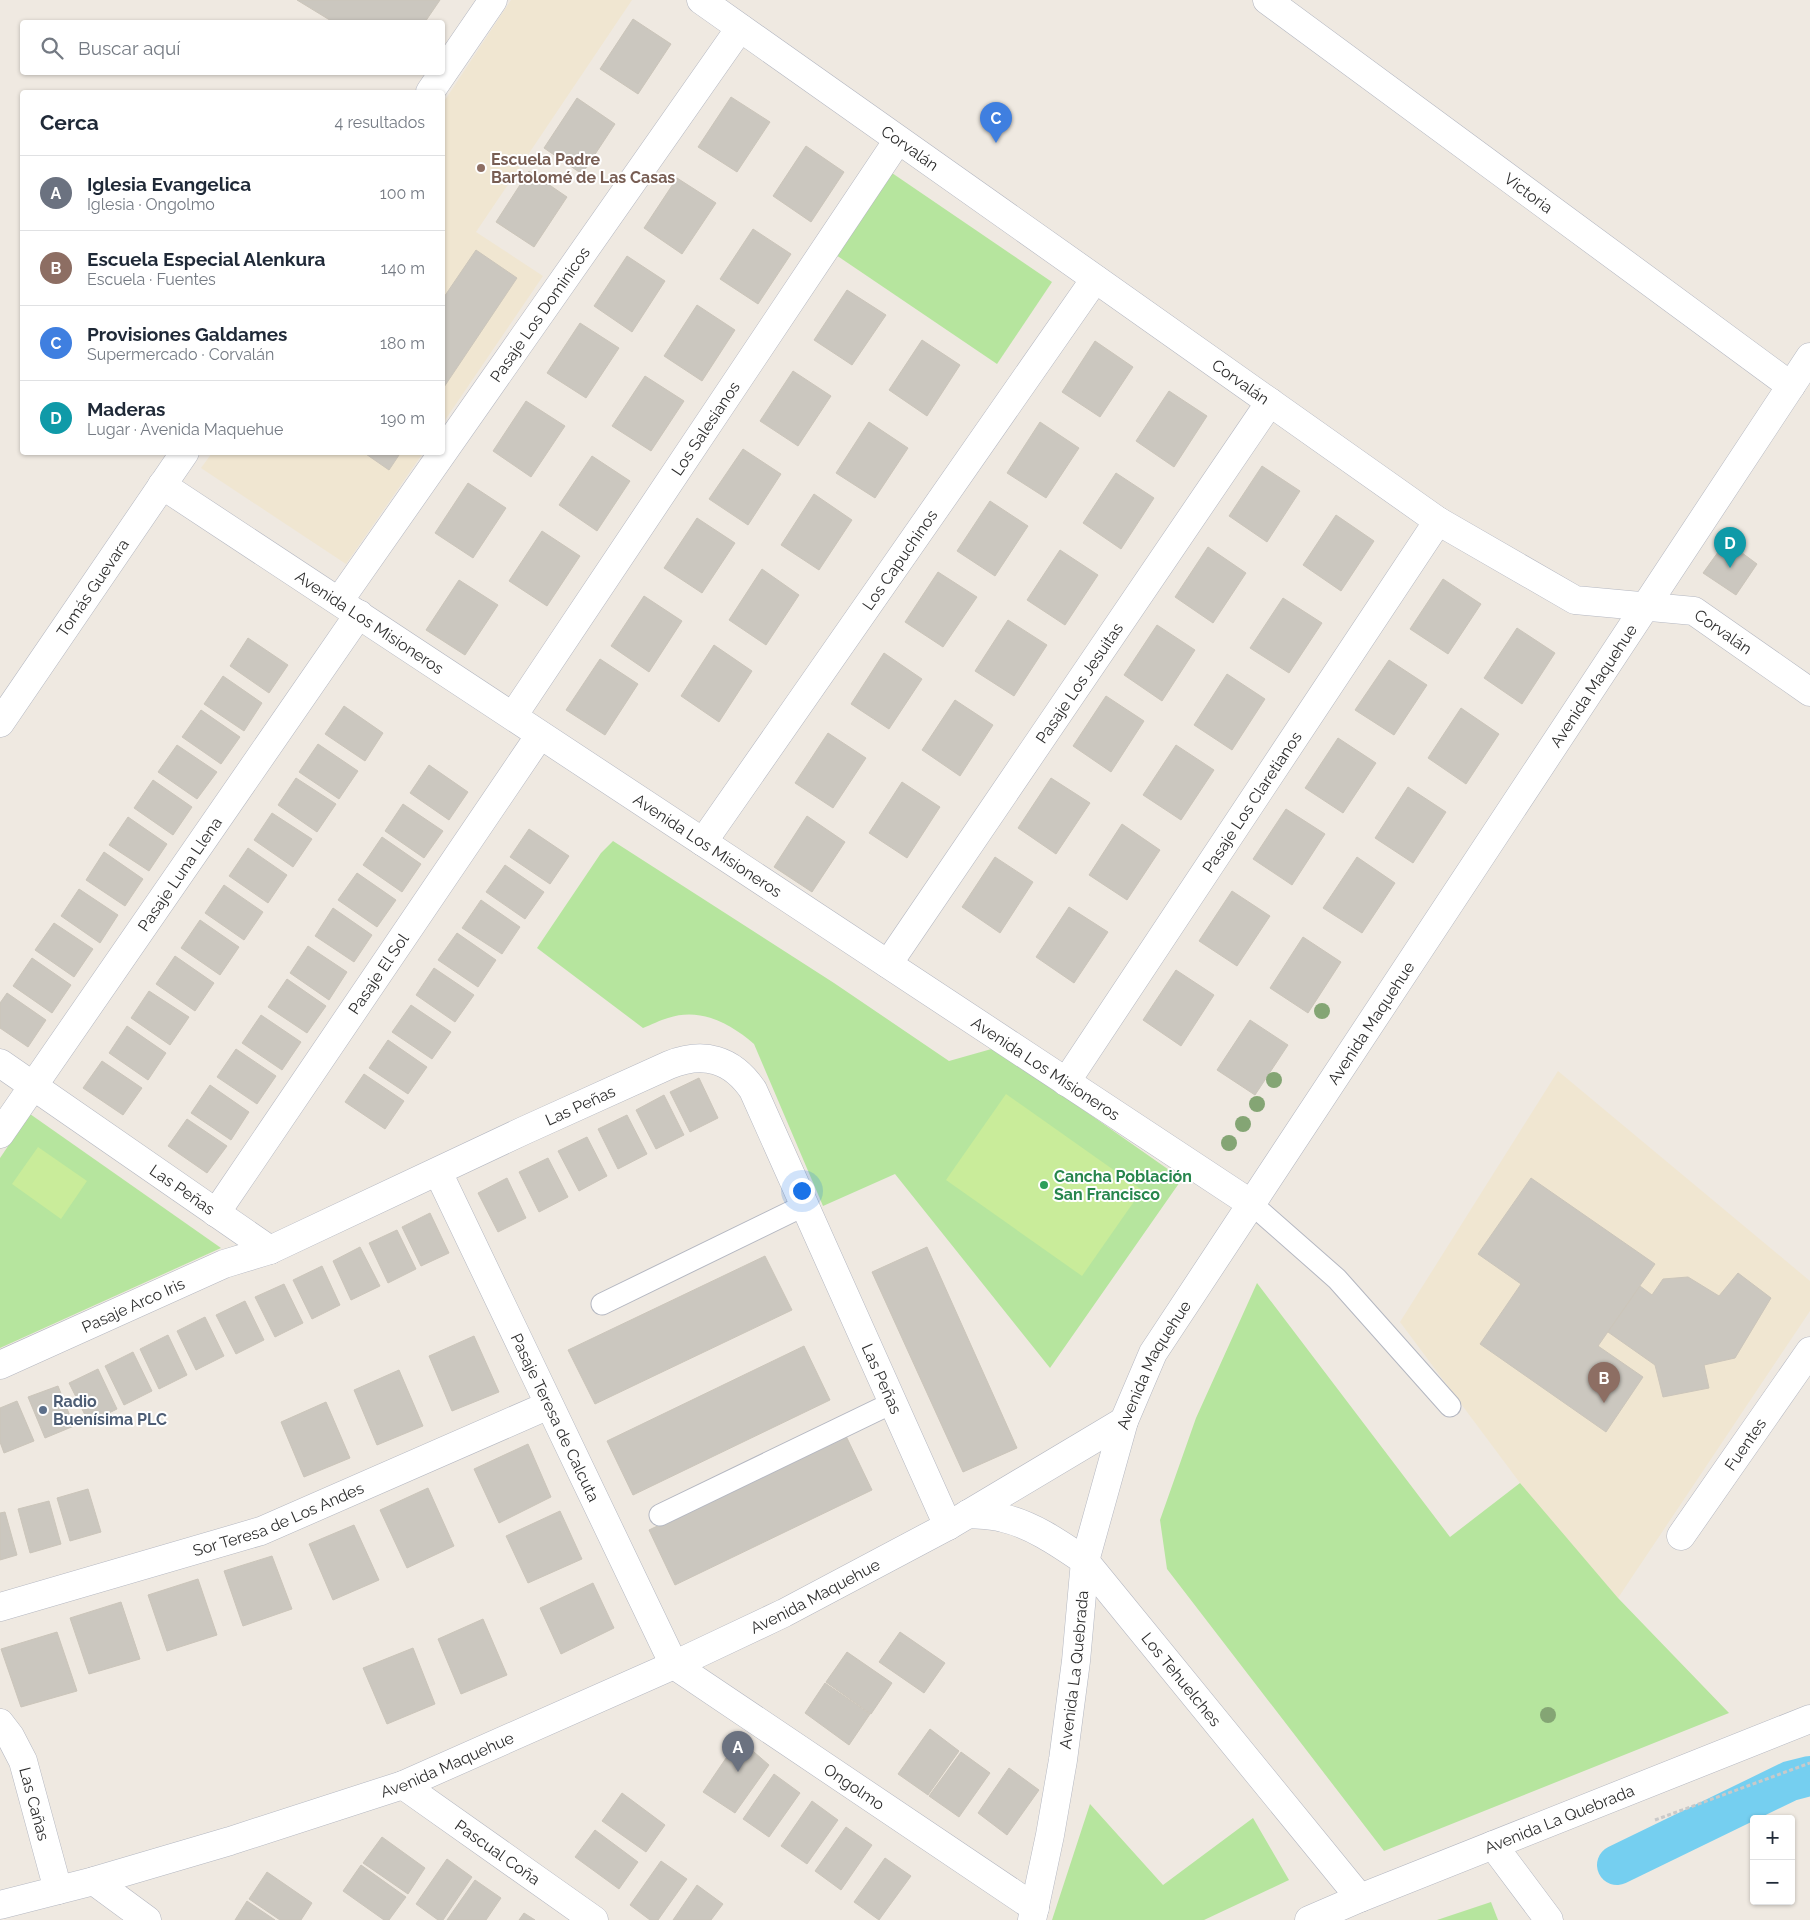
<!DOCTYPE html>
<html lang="es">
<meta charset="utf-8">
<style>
body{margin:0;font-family:Raleway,sans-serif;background:#f6f6f7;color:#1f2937}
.controls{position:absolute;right:15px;bottom:15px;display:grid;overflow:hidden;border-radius:5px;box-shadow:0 1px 4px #0004}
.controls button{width:45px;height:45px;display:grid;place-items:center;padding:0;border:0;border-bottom:1px solid #e0e1e3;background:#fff;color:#1f2937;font:25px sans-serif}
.you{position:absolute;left:801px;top:1190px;width:18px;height:18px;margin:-12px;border:4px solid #fff;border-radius:50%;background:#1a73e8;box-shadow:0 0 0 8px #1a73e833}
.badge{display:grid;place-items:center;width:32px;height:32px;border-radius:50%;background:#b45309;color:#fff;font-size:16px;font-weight:700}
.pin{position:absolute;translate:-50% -41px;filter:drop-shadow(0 1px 2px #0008)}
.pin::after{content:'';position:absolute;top:26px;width:18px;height:15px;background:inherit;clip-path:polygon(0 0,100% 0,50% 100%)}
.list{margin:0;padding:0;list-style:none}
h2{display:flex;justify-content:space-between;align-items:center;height:65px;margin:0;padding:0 20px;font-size:21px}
h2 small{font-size:16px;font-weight:400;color:#747a83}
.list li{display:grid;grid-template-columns:32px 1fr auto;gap:15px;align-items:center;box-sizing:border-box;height:75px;padding:0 20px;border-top:1px solid #e0e1e3}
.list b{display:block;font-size:19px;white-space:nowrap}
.list p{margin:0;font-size:16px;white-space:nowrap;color:#747a83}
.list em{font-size:16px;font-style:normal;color:#747a83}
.icon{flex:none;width:28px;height:28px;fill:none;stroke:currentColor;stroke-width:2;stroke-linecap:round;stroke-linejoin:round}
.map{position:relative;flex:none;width:1810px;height:1920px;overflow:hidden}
.search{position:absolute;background:#fff;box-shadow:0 1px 4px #0004;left:20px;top:20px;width:425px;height:55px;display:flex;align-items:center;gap:12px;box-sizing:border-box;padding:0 18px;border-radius:5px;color:#747a83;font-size:19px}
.panel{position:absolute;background:#fff;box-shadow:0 1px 4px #0004;left:20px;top:90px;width:425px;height:365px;border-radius:5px}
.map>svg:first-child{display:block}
.education{fill:#f0e6d1}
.green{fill:#b6e59e}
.pitch{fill:#c9ec9a}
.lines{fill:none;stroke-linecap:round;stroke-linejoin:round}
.canal{stroke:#75cff0;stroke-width:40}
.building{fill:#cbc7bf;stroke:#cbc5ba}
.lane-casing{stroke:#b4b7c1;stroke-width:23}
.street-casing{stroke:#b4b7c1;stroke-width:29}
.secondary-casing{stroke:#b4b7c1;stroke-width:29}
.path{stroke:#c9c9c9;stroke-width:3;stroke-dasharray:4 2.5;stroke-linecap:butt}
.lane{stroke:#fff;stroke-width:21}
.street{stroke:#fff;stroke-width:28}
.secondary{stroke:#fff;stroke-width:28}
.tree{fill:#84a574}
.education-dot{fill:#8d6e63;stroke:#fff;stroke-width:2}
.leisure-dot{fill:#2e9e5b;stroke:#fff;stroke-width:2}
.service-dot{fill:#5c6f8a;stroke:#fff;stroke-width:2}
.labels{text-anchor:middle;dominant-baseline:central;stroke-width:4;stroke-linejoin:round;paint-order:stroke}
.street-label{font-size:16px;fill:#2e2e2e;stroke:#fff}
.education-label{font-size:16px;font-weight:bold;fill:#785e54;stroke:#fff;text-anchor:start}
.leisure-label{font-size:16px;font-weight:bold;fill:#27864d;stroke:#fff;text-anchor:start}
.service-label{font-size:16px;font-weight:bold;fill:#4e5e75;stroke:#fff;text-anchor:start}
</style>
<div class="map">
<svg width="1810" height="1920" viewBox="0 0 1810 1920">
<rect width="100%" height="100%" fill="#efe9e1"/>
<g class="education">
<polygon points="511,0 632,0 476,232 543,276 443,423 443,103"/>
<polygon points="212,453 423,453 346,564 201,468"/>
<polygon points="1558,1071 1810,1281 1810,1311 1618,1598 1529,1495 1400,1322"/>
</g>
<g class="green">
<polygon points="892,173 1052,282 997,364 836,255"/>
<path d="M613,841L834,983L949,1061L995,1048L1182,1179L1050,1368L895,1174L823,1206L754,1044C731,1024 701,1007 668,1018C660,1020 651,1025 643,1028L537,948L601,853Z"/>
<polygon points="30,1114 221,1248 0,1348 0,1158"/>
<polygon points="1257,1283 1450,1537 1520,1483 1618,1598 1729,1713 1384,1851 1167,1569 1160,1520 1196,1418"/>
<polygon points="1090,1804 1163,1885 1253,1818 1289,1880 1204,1920 1052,1920"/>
<polygon points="1491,1902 1498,1920 1437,1920"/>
</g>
<g class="pitch">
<polygon points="1006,1094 1142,1190 1082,1276 946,1180"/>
<polygon points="38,1147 87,1181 61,1219 12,1184"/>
</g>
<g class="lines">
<polyline class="canal" points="1617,1865 1790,1781 1810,1776"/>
</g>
<g class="building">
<polygon points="297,0 440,0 425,22 333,22"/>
<polygon points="633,19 671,44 638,94 600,69"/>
<polygon points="731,97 770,122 737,172 698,147"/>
<polygon points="577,98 615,124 582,174 544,148"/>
<polygon points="806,146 844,172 811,222 773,196"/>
<polygon points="529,171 567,197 534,247 496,222"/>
<polygon points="677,178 716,203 682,254 644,228"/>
<polygon points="753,229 791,254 758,304 720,279"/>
<polygon points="476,250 517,278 442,390 442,300"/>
<polygon points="627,256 665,281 632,332 594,306"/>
<polygon points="847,290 886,315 852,365 814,340"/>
<polygon points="697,305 735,330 702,381 664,356"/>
<polygon points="580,323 619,348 586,398 547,373"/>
<polygon points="922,340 960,365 927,416 889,390"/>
<polygon points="1095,341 1133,367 1100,417 1062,392"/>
<polygon points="793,371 831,396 798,446 760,421"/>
<polygon points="645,376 684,401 651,451 612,426"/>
<polygon points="1169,391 1207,416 1174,467 1136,441"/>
<polygon points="526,401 565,426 531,477 493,451"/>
<polygon points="869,422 908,448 875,498 836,473"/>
<polygon points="1040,422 1079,448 1046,498 1007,473"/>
<polygon points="743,449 781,474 748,525 709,499"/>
<polygon points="363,452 401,452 389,470"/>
<polygon points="592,456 630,481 597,531 559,505"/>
<polygon points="1262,466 1300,491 1267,542 1229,516"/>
<polygon points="1116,473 1154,498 1121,549 1083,523"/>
<polygon points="468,483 506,508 473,558 435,533"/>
<polygon points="814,494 852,520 819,570 781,545"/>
<polygon points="990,501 1028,526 995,576 957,551"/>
<polygon points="1336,515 1374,541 1341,591 1303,565"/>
<polygon points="697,518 735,543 702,593 664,568"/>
<polygon points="542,531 580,556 547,606 509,581"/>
<polygon points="1726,541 1757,564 1736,595 1703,573"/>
<polygon points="1208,547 1246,573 1213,623 1175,597"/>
<polygon points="1060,550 1098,575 1065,625 1027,600"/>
<polygon points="762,569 799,595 766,645 729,620"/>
<polygon points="938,572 977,597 943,647 905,622"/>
<polygon points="1443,579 1481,604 1448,654 1410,629"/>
<polygon points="459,580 498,605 465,655 426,630"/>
<polygon points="644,596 682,621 649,672 611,646"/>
<polygon points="1283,598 1322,623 1289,673 1250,648"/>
<polygon points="1008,620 1047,645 1014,696 975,671"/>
<polygon points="1157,625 1195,650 1162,701 1124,675"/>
<polygon points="1517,628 1555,653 1522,704 1484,678"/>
<polygon points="248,638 288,665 269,693 230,666"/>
<polygon points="714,645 752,671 719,722 681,696"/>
<polygon points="884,653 922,679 889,729 851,704"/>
<polygon points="600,659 638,684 605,735 566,710"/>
<polygon points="1389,660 1427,685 1394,735 1355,710"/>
<polygon points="1227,674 1265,699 1232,750 1194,725"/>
<polygon points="223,676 262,703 244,731 204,704"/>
<polygon points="1106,696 1144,721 1111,772 1073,746"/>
<polygon points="955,700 993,725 960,776 922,750"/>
<polygon points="344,706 383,733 365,761 325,734"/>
<polygon points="1461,708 1499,734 1466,784 1428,758"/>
<polygon points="201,710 240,737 221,764 182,737"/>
<polygon points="828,733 866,758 833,808 795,783"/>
<polygon points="1338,738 1376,763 1343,813 1305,788"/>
<polygon points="318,744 358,771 339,799 299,772"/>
<polygon points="177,745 217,772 197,799 158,772"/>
<polygon points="1176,745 1214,770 1181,820 1143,795"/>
<polygon points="429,765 468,792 449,820 410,793"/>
<polygon points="296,778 336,804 317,832 278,805"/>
<polygon points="1051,778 1090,803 1056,854 1018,828"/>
<polygon points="153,780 192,807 173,835 134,808"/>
<polygon points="902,782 940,807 907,858 869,833"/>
<polygon points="1408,787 1446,812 1413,863 1375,838"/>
<polygon points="403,804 443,831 424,858 385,831"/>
<polygon points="1286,809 1325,834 1292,885 1253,859"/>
<polygon points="272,813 312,839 293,867 254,840"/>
<polygon points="807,816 845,842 812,892 774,867"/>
<polygon points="128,817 167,844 149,871 109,845"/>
<polygon points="1122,824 1160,850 1127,900 1089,875"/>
<polygon points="529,829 569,856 550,884 510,857"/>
<polygon points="382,837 421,864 402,892 363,865"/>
<polygon points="248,848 287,875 268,903 229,876"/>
<polygon points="104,852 143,879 125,906 86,880"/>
<polygon points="995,857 1033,882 1000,933 962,907"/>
<polygon points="1357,857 1395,883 1362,933 1323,908"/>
<polygon points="505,865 544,892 525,919 486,892"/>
<polygon points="357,873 396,900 377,927 338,900"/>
<polygon points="224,885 263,912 244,940 205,913"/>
<polygon points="79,889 118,915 100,943 61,916"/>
<polygon points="1232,891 1270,916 1237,966 1199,941"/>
<polygon points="481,900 520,927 502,954 462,928"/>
<polygon points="1069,907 1108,932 1074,983 1036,957"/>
<polygon points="333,908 372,935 354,962 315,936"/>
<polygon points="200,920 239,947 220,975 181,948"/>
<polygon points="54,923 93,949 74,977 35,950"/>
<polygon points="457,933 496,960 478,987 438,960"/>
<polygon points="1303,937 1341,962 1308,1013 1270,988"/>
<polygon points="308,946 347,972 329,1000 290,973"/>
<polygon points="175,956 214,983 195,1011 156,984"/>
<polygon points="32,958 71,985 52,1013 13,986"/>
<polygon points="434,968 474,995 455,1022 416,995"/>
<polygon points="1176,970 1214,995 1181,1046 1143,1020"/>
<polygon points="287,979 326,1006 307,1033 268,1007"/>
<polygon points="149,991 189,1017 170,1045 131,1018"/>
<polygon points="7,993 46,1020 28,1047 0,1028 0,1003"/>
<polygon points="411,1005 451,1032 432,1059 392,1032"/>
<polygon points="261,1015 301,1042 282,1070 242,1043"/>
<polygon points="1250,1020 1288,1045 1255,1095 1217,1070"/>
<polygon points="127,1026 166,1053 148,1080 109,1053"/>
<polygon points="388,1040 427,1067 408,1094 369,1068"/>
<polygon points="236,1049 276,1076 257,1104 217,1077"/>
<polygon points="102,1061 142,1088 123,1115 83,1088"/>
<polygon points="364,1074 404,1101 385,1129 345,1102"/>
<polygon points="699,1078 718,1118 690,1132 670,1092"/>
<polygon points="210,1085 249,1112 231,1140 191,1113"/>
<polygon points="664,1095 684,1135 656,1149 636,1110"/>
<polygon points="627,1115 647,1154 618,1169 598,1129"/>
<polygon points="187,1119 227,1146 207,1173 168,1146"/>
<polygon points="587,1137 607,1176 579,1191 558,1151"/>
<polygon points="548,1158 568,1197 539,1212 519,1172"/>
<polygon points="507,1178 526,1218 498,1232 478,1193"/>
<polygon points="1531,1178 1655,1264 1598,1346 1643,1377 1606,1432 1480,1344 1521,1284 1478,1254"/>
<polygon points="430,1213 449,1253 421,1266 402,1227"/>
<polygon points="397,1230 416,1269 388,1283 369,1243"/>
<polygon points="360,1247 380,1286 351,1300 333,1261"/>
<polygon points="927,1247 1017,1448 963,1472 872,1272"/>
<polygon points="765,1256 792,1310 595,1404 568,1350"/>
<polygon points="322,1266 340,1305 312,1319 293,1280"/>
<polygon points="1738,1273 1771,1298 1735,1358 1704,1365 1709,1388 1663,1397 1655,1365 1608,1332 1640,1286 1652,1295 1663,1279 1688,1277 1719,1296"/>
<polygon points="284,1284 303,1323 275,1337 255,1297"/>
<polygon points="245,1301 264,1340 236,1354 216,1315"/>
<polygon points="205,1317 224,1356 196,1370 177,1331"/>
<polygon points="168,1335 187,1375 159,1389 140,1349"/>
<polygon points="474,1336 499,1392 452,1411 429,1356"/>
<polygon points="804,1346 830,1400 633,1495 607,1441"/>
<polygon points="133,1352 152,1391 124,1405 105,1366"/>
<polygon points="98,1369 117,1409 89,1423 69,1383"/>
<polygon points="399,1370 423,1426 377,1445 354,1390"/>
<polygon points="58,1386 74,1426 45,1438 28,1397"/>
<polygon points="17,1401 34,1441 4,1453 0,1442 0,1408"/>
<polygon points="326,1402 350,1458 304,1477 281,1422"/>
<polygon points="846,1436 872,1490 675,1585 649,1530"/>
<polygon points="528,1444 551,1497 499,1523 474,1469"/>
<polygon points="428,1488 454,1546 407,1568 380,1510"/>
<polygon points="88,1489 101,1532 70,1541 57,1498"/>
<polygon points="49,1501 61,1544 30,1553 18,1509"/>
<polygon points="560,1511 582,1559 528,1583 506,1536"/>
<polygon points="5,1512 17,1555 0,1560 0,1513"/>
<polygon points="354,1525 379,1580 333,1600 309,1544"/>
<polygon points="272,1556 292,1609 243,1626 224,1571"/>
<polygon points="198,1579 217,1635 167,1651 148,1595"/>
<polygon points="593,1583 614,1628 561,1654 540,1608"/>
<polygon points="121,1602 140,1659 89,1674 70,1618"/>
<polygon points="483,1619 507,1675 461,1694 438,1639"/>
<polygon points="57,1632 77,1691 21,1707 1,1649"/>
<polygon points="900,1632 945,1663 924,1693 879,1662"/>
<polygon points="413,1648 435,1704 387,1724 363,1668"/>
<polygon points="847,1652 892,1683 871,1714 826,1682"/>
<polygon points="825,1683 870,1714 849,1745 805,1713"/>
<polygon points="930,1729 959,1751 928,1795 898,1774"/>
<polygon points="739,1739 769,1765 735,1813 703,1792"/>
<polygon points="961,1752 990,1773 959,1817 929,1796"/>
<polygon points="1009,1768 1039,1790 1007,1835 978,1813"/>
<polygon points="774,1774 800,1793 769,1837 743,1819"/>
<polygon points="622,1793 665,1825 646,1852 602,1821"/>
<polygon points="812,1801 838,1820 807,1864 781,1846"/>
<polygon points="846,1827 872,1845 841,1890 815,1871"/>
<polygon points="595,1830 638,1862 619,1889 575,1857"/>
<polygon points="382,1837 425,1868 408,1894 363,1863"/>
<polygon points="885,1858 911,1876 879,1920 854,1902"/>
<polygon points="447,1859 472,1877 443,1920 438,1920 416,1904"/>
<polygon points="661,1861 687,1879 658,1920 650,1920 630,1905"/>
<polygon points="361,1865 406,1897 389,1920 384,1920 343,1891"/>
<polygon points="267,1872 312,1903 301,1920 280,1920 249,1899"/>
<polygon points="475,1880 501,1898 486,1920 447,1920"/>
<polygon points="697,1885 723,1904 711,1920 673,1920"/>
<polygon points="247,1901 275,1920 235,1920"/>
<polygon points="524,1913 535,1920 519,1920"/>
</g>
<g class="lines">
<g class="lane-casing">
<g id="lane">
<polyline points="1253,1205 1337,1279 1450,1406"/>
<polyline points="602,1304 805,1205"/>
<polyline points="660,1515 892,1403"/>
</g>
</g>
<g class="street-casing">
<g id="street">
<path id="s1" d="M1267,0L1791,386"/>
<path id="s2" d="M162,485L1253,1205"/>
<path id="s3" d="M339,601L740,28"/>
<path id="s4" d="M513,716L898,140"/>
<path id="s5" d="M703,842L1095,279"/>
<path id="s6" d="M888,964L1270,402"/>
<path id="s7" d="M0,1063L270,1250"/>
<path id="s8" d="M1066,1082L1438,521"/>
<path id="s9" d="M0,1134L359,614"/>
<path id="s10" d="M438,1172L674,1665L1035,1908"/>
<path id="s11" d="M216,1213L540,735"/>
<path id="s12" d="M0,1365L224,1264L270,1250L523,1131L669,1065C704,1051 732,1059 753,1090L948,1526"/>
<path id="s13" d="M1681,1536L1810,1351"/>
<path id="s14" d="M0,1607L261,1531L549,1405"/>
<path id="s15" d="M0,1723L10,1736L23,1761L58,1890"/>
<path id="s16" d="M403,1785L594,1920"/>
<polyline points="1493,1845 1549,1920"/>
<polyline points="94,1881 147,1920"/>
</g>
</g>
<g class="secondary-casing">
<g id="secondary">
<path id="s17" d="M701,0L1438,521L1575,600L1694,611L1810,692"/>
<polyline points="430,92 493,0"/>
<path id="s18" d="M0,723L185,452"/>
<path id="s19" d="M968,1514C980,1515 992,1515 1003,1518C1033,1525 1060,1544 1085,1561L1360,1898"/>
<path id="s20" d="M0,1905L94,1881L230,1841L403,1785L674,1665L784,1613L948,1526L1124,1421"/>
<path id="s21" d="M1032,1920L1050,1835L1063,1760L1076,1661L1085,1561L1124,1421L1153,1353L1810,357"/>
<path id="s22" d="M1309,1920L1360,1898L1810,1719"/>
</g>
</g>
<polyline class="path" points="1655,1820 1810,1763"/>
<use href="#lane" class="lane"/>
<use href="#street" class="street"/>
<use href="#secondary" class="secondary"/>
</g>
<g class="tree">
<circle cx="1322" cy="1011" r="8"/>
<circle cx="1274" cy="1080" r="8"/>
<circle cx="1257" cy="1104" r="8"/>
<circle cx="1243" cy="1124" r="8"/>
<circle cx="1229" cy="1143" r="8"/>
<circle cx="1548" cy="1715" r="8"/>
</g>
<circle class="education-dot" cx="481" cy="168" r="5"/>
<circle class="leisure-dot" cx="1044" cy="1185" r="5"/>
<circle class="service-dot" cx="43" cy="1410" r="5"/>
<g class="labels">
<g class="street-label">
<text stroke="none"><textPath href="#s17" startOffset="256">Corvalán</textPath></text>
<text stroke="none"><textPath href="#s1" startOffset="325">Victoria</textPath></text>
<text stroke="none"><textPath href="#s3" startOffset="350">Pasaje Los Dominicos</textPath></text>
<text stroke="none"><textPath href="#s17" startOffset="661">Corvalán</textPath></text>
<text stroke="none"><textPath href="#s4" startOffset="346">Los Salesianos</textPath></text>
<text stroke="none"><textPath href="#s5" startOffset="344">Los Capuchinos</textPath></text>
<text stroke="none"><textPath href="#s18" startOffset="164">Tomás Guevara</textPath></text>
<text stroke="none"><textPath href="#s2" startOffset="249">Avenida Los Misioneros</textPath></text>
<text stroke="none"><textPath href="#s17" startOffset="1216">Corvalán</textPath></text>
<text stroke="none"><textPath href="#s6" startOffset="340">Pasaje Los Jesuitas</textPath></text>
<text stroke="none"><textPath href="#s21" startOffset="1382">Avenida Maquehue</textPath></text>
<text stroke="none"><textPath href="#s8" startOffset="336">Pasaje Los Claretianos</textPath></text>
<text stroke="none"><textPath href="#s2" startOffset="654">Avenida Los Misioneros</textPath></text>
<text stroke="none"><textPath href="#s9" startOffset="316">Pasaje Luna Llena</textPath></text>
<text stroke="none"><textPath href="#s11" startOffset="289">Pasaje El Sol</textPath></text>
<text stroke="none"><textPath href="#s21" startOffset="978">Avenida Maquehue</textPath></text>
<text stroke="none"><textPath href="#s2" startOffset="1059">Avenida Los Misioneros</textPath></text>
<text stroke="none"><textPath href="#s12" startOffset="636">Las Peñas</textPath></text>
<text stroke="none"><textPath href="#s7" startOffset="222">Las Peñas</textPath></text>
<text stroke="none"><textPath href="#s12" startOffset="146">Pasaje Arco Iris</textPath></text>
<text stroke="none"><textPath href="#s21" startOffset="572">Avenida Maquehue</textPath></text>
<text stroke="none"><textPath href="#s12" startOffset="1146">Las Peñas</textPath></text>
<text stroke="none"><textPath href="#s10" startOffset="272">Pasaje Teresa de Calcuta</textPath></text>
<text stroke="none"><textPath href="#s13" startOffset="112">Fuentes</textPath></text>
<text stroke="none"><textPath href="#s14" startOffset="292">Sor Teresa de Los Andes</textPath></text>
<text stroke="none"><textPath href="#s20" startOffset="874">Avenida Maquehue</textPath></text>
<text stroke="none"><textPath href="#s21" startOffset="254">Avenida La Quebrada</textPath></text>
<text stroke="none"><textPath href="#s19" startOffset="281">Los Tehuelches</textPath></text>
<text stroke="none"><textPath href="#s20" startOffset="469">Avenida Maquehue</textPath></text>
<text stroke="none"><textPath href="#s10" startOffset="764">Ongolmo</textPath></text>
<text stroke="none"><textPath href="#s15" startOffset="89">Las Cañas</textPath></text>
<text stroke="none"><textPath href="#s22" startOffset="270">Avenida La Quebrada</textPath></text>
<text stroke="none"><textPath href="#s16" startOffset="116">Pascual Coña</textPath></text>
</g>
<g class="education-label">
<text x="491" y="159">Escuela Padre<tspan x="491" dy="18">Bartolomé de Las Casas</tspan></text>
</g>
<g class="leisure-label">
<text x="1054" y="1176">Cancha Población<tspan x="1054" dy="18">San Francisco</tspan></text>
</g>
<g class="service-label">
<text x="53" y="1401">Radio<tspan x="53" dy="18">Buenísima PLC</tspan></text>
</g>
</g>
</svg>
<div class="controls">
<button>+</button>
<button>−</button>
</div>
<div class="you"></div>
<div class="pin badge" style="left:738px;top:1772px;background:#6b7280">A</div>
<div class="pin badge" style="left:1604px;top:1403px;background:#8d6e63">B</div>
<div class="pin badge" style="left:996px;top:143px;background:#3f7fe0">C</div>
<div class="pin badge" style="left:1730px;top:568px;background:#0f9aa8">D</div>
<div class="search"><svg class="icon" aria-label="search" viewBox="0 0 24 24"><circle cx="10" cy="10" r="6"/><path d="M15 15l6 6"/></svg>Buscar aquí</div>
<section class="panel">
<h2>Cerca<small>4 resultados</small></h2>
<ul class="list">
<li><span class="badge" style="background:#6b7280">A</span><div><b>Iglesia Evangelica</b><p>Iglesia · Ongolmo</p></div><em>100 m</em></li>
<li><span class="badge" style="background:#8d6e63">B</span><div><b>Escuela Especial Alenkura</b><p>Escuela · Fuentes</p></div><em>140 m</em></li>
<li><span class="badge" style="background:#3f7fe0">C</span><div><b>Provisiones Galdames</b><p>Supermercado · Corvalán</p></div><em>180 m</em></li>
<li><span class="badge" style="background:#0f9aa8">D</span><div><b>Maderas</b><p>Lugar · Avenida Maquehue</p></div><em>190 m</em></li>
</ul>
</section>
</div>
